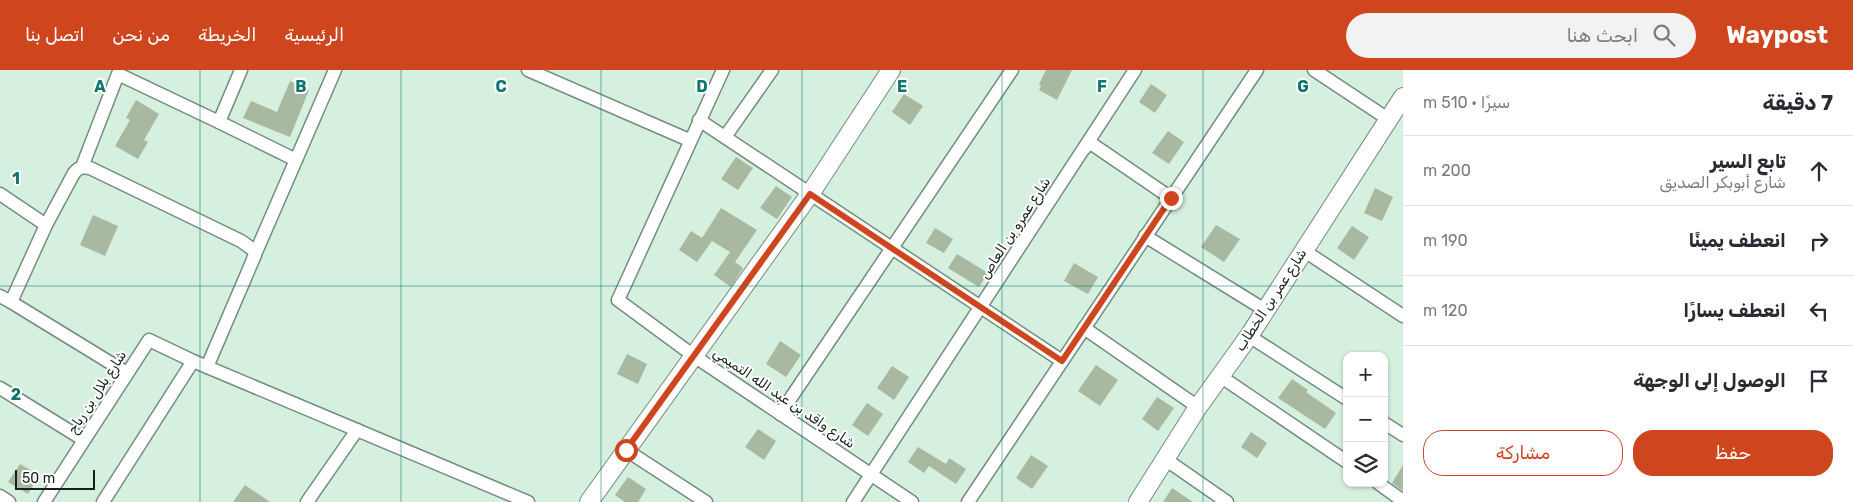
<!DOCTYPE html>
<html lang="ar">
<meta charset="utf-8">
<style>
body{margin:0;font-family:Rubik,"Noto Sans Arabic",sans-serif;background:#f2f2f3;color:#2b2b33;direction:rtl}
.controls{position:absolute;right:15px;bottom:15px;display:grid;overflow:hidden;border-radius:10px;box-shadow:0 1px 4px #0004}
.controls button{width:45px;height:45px;display:grid;place-items:center;padding:0;border:0;border-bottom:1px solid #e1e1e2;background:#fff;color:#2b2b33;font:25px sans-serif}
.scale{position:absolute;left:15px;bottom:12px;width:80px;box-sizing:border-box;padding-left:5px;border:2px solid #17211b;border-top:0;font-size:14px;line-height:18px;white-space:nowrap;color:#17211b;-webkit-text-stroke:4px #fff;paint-order:stroke}
.stop{position:absolute;width:15px;height:15px;margin:-11px;border:4px solid #cf461e;border-radius:50%;background:#fff}
.stop.end{background:#cf461e;border-color:#fff;box-shadow:0 1px 5px #0008}
.list{margin:0;padding:0;list-style:none}
h2{display:flex;justify-content:space-between;align-items:center;height:65px;margin:0;padding:0 20px;font-size:21px}
h2 small{font-size:16px;font-weight:400;color:#7c7c81}
.list li{display:grid;grid-template-columns:32px 1fr auto;gap:15px;align-items:center;box-sizing:border-box;height:70px;padding:0 20px;border-top:1px solid #e1e1e2}
.list b{display:block;font-size:19px;white-space:nowrap}
.list p{margin:0;font-size:16px;white-space:nowrap;color:#7c7c81}
.list em{font-size:16px;font-style:normal;color:#7c7c81}
.actions{display:flex;gap:10px;padding:15px 20px}
.actions a{flex:1;padding:11px 0;border:1px solid #cf461e;border-radius:20px;text-align:center;font-size:18px;color:#cf461e}
.actions .main{background:#cf461e;color:#fff}
.icon{flex:none;width:28px;height:28px;fill:none;stroke:currentColor;stroke-width:2;stroke-linecap:round;stroke-linejoin:round}
.map{position:relative;flex:none;width:1403px;height:432px;overflow:hidden;direction:ltr}
header{display:flex;align-items:center;gap:30px;box-sizing:border-box;height:70px;padding:0 25px;background:#cf461e;color:#fff}
header strong{font-size:24px}
nav{display:flex;gap:28px;margin-inline-start:auto;font-size:18px}
.search{width:350px;height:45px;background:#f2f2f3;display:flex;align-items:center;gap:12px;box-sizing:border-box;padding:0 18px;border-radius:28px;color:#7c7c81;font-size:19px}
main{display:flex}
aside{flex:1;background:#fff}
.map>svg:first-child{display:block}
.building{fill:#a9b8a1}
.lines{fill:none;stroke-linecap:round;stroke-linejoin:round}
.street-casing{stroke:#748d7e;stroke-width:15}
.secondary-casing{stroke:#748d7e;stroke-width:20}
.street{stroke:#fff;stroke-width:12}
.secondary{stroke:#fff;stroke-width:18}
.route{stroke:#cf461e;stroke-width:6}
.grid{fill:none;stroke:#0f766e;stroke-width:1;stroke-opacity:0.55}
.labels{text-anchor:middle;dominant-baseline:central;stroke-width:4;stroke-linejoin:round;paint-order:stroke}
.street-label{font-size:14px;fill:#17211b;stroke:#fff}
.grid-label{font-size:16px;text-anchor:middle;font-weight:bold;fill:#0f766e;stroke:#fff;stroke-width:4;stroke-linejoin:round;paint-order:stroke}
</style>
<header>
<strong>Waypost</strong>
<div class="search"><svg class="icon" aria-label="search" viewBox="0 0 24 24"><circle cx="10" cy="10" r="6"/><path d="M15 15l6 6"/></svg>ابحث هنا</div>
<nav><a>الرئيسية</a><a>الخريطة</a><a>من نحن</a><a>اتصل بنا</a></nav>
</header>
<main>
<aside>
<h2>7 دقيقة<small>سيرًا · 510 m</small></h2>
<ul class="list">
<li><svg class="icon" aria-label="ahead" viewBox="0 0 24 24"><path d="M12 20V5M6 11l6-6 6 6"/></svg><div><b>تابع السير</b><p>شارع أبوبكر الصديق</p></div><em>200 m</em></li>
<li><svg class="icon" aria-label="right" viewBox="0 0 24 24"><path d="M7 20v-9h11M14 6l5 5-5 5"/></svg><div><b>انعطف يمينًا</b></div><em>190 m</em></li>
<li><svg class="icon" aria-label="left" viewBox="0 0 24 24"><path d="M17 20v-9H6M10 6l-5 5 5 5"/></svg><div><b>انعطف يسارًا</b></div><em>120 m</em></li>
<li><svg class="icon" aria-label="arrive" viewBox="0 0 24 24"><path d="M6 21V4h12l-3 4 3 4H6"/></svg><div><b>الوصول إلى الوجهة</b></div></li>
</ul>
<div class="actions"><a class="main">حفظ</a><a>مشاركة</a></div>
</aside>
<div class="map">
<svg width="1403" height="432" viewBox="0 0 1403 432">
<rect width="100%" height="100%" fill="#d5f0df"/>
<g class="building">
<polygon points="1046,0 1072,0 1057,30 1039,20 1041,16 1039,14"/>
<polygon points="290,11 309,20 290,67 243,48 251,31 277,42"/>
<polygon points="1151,14 1167,25 1155,43 1139,32"/>
<polygon points="904,24 923,36 910,55 892,42"/>
<polygon points="136,30 159,44 144,70 148,72 138,89 115,76 130,50 126,48"/>
<polygon points="1168,61 1184,72 1169,94 1152,83"/>
<polygon points="736,87 753,98 738,120 721,109"/>
<polygon points="776,116 792,127 777,149 760,138"/>
<polygon points="1375,118 1393,127 1382,151 1364,143"/>
<polygon points="721,138 757,160 735,192 743,198 731,217 714,205 730,182 712,171 697,192 679,180 691,161 702,168"/>
<polygon points="93,145 118,156 105,186 80,175"/>
<polygon points="1216,155 1240,169 1224,192 1201,177"/>
<polygon points="1352,156 1369,167 1354,190 1337,178"/>
<polygon points="935,158 953,169 944,183 926,173"/>
<polygon points="957,184 988,203 979,217 948,198"/>
<polygon points="1074,193 1098,207 1088,224 1064,211"/>
<polygon points="780,271 801,285 786,307 766,294"/>
<polygon points="627,284 647,294 638,314 617,304"/>
<polygon points="1096,295 1118,310 1100,336 1078,321"/>
<polygon points="892,296 909,307 894,330 877,318"/>
<polygon points="1292,309 1308,320 1306,322 1336,343 1325,359 1278,328"/>
<polygon points="1157,327 1174,338 1158,361 1142,349"/>
<polygon points="867,333 883,344 868,366 852,355"/>
<polygon points="758,359 776,371 764,390 745,377"/>
<polygon points="1251,362 1267,373 1257,388 1241,377"/>
<polygon points="918,377 946,394 949,388 966,399 956,414 929,396 924,403 908,392"/>
<polygon points="1031,385 1048,396 1032,419 1016,408"/>
<polygon points="20,394 39,405 28,424 8,412"/>
<polygon points="1403,395 1403,421 1392,413"/>
<polygon points="628,407 646,419 638,432 625,432 615,425"/>
<polygon points="245,415 270,432 233,432"/>
<polygon points="1172,418 1193,432 1163,432"/>
</g>
<g class="lines">
<g class="street-casing">
<g id="street">
<polyline points="241,0 219,52 296,90"/>
<polyline points="528,0 689,70"/>
<polyline points="723,0 618,230 694,286 912,432"/>
<polyline points="1314,0 1388,49"/>
<polyline points="699,50 1062,291"/>
<polyline points="725,67 772,0"/>
<polyline points="1085,78 1089,72 1171,128"/>
<polyline points="82,97 118,4 219,52"/>
<polyline points="0,124 46,155"/>
<polyline points="1145,166 1265,240"/>
<polyline points="1303,180 1403,246"/>
<polyline points="253,189 335,0"/>
<path d="M0,226L11,232L46,155L74,103C79,97 82,97 90,98L241,171L255,181V185L207,297"/>
<polyline points="11,232 127,303"/>
<polyline points="1084,258 1198,337"/>
<polyline points="1249,266 1347,329"/>
<polyline points="1220,306 1347,392"/>
<polyline points="0,318 84,370"/>
<polyline points="780,344 1012,0"/>
<polyline points="1384,353 1403,365"/>
<polyline points="626,380 706,432"/>
<polyline points="1165,389 1227,432"/>
<polyline points="1378,413 1403,431"/>
<polyline points="0,426 9,432"/>
<polyline points="44,432 149,270 193,291 528,432"/>
<polyline points="103,432 193,291"/>
<polyline points="307,432 357,360"/>
<polyline points="853,432 1135,0"/>
<polyline points="968,432 1257,0"/>
</g>
</g>
<g class="secondary-casing">
<g id="secondary">
<polyline points="589,432 810,124 891,0"/>
<polyline points="1138,432 1198,337 1249,266 1403,27"/>
</g>
</g>
<use href="#street" class="street"/>
<use href="#secondary" class="secondary"/>
</g>
<g class="lines">
<polyline class="route" points="626,380 810,124 1062,291 1171,128"/>
</g>
<path class="grid" d="M200,0V432M401,0V432M601,0V432M802,0V432M1002,0V432M1203,0V432M0,216H1403"/>
<g class="labels">
<g class="street-label">
<text transform="translate(1015 158) rotate(-57)">شارع عمرو بن العاص</text>
<text transform="translate(1271 230) rotate(-57)">شارع عمر بن الخطاب</text>
<text transform="translate(97 322) rotate(-57)">شارع بلال بن رباح</text>
<text transform="translate(784 328) rotate(34)">شارع واقد بن عبد الله التميمي</text>
</g>
</g>
<g class="grid-label">
<text x="100" y="22">A</text>
<text x="301" y="22">B</text>
<text x="501" y="22">C</text>
<text x="702" y="22">D</text>
<text x="902" y="22">E</text>
<text x="1102" y="22">F</text>
<text x="1303" y="22">G</text>
<text x="16" y="114">1</text>
<text x="16" y="330">2</text>
</g>
</svg>
<div class="controls">
<button>+</button>
<button>−</button>
<button><svg class="icon" aria-label="layers" viewBox="0 0 24 24"><path d="M12 4l9 5-9 5-9-5zM3 14l9 5 9-5"/></svg></button>
</div>
<div class="scale">50 m</div>
<div class="stop" style="left:626px;top:380px"></div>
<div class="stop end" style="left:1171px;top:128px"></div>
</div>
</main>
